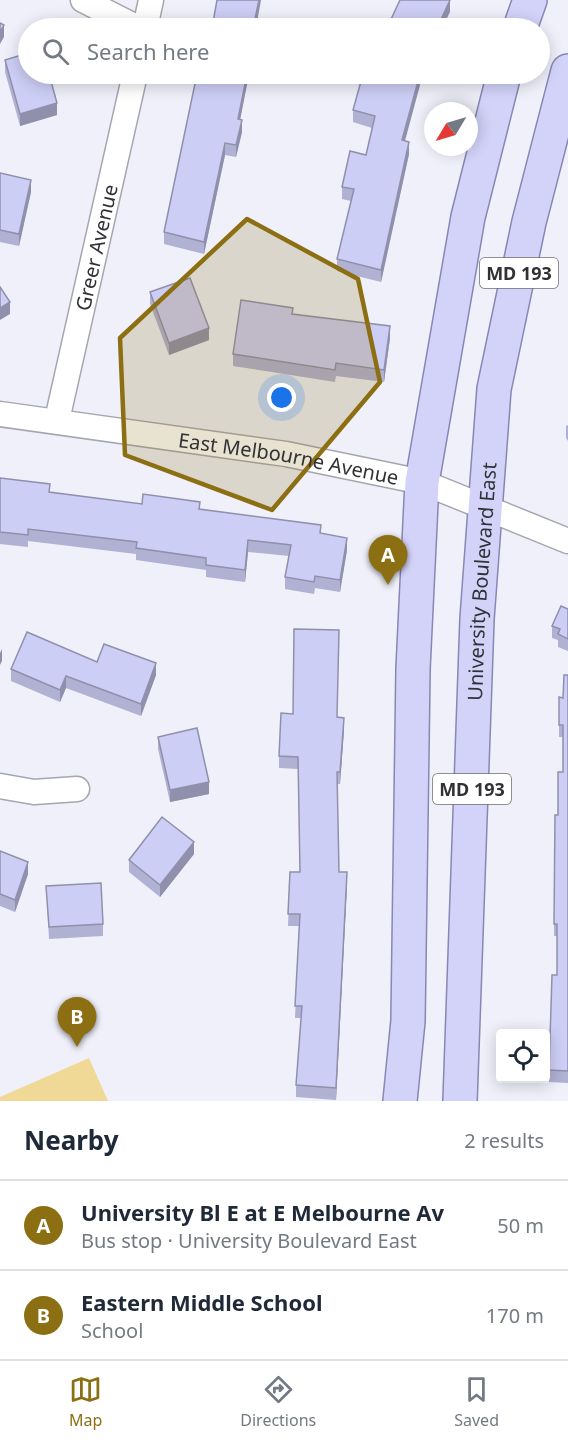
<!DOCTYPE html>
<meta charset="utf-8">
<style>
body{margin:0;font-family:"Noto Sans",sans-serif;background:#f6f6f7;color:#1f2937}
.controls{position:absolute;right:18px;bottom:18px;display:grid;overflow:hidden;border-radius:6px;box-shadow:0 3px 15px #0003}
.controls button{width:54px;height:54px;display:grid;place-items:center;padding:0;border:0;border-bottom:2px solid #e0e1e3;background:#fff;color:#1f2937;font:30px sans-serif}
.compass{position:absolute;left:424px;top:102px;width:54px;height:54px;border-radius:50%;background:#fff;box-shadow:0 3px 15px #0003;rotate:232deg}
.you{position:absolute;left:282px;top:398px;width:21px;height:21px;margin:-15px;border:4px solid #fff;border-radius:50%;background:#1a73e8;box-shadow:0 0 0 9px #1a73e833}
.badge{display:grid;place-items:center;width:39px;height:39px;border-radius:50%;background:#8c6f12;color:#fff;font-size:20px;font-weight:700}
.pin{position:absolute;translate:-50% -50px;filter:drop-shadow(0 2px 3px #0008)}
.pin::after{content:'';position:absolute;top:32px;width:21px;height:18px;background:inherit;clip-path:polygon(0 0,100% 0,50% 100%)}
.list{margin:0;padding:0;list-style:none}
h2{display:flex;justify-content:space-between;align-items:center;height:78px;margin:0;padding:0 24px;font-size:26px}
h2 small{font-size:20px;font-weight:400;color:#747a83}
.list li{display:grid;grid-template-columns:39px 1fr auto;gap:18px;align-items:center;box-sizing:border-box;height:90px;padding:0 24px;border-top:2px solid #e0e1e3}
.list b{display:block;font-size:22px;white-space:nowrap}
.list p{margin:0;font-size:20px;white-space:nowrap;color:#747a83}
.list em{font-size:20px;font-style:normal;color:#747a83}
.icon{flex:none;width:33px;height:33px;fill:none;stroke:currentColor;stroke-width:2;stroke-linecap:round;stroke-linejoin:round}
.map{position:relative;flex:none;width:568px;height:1101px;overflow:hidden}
.search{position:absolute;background:#fff;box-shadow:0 3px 15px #0003;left:18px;right:18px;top:18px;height:66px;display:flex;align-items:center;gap:15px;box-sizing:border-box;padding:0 21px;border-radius:33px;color:#747a83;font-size:22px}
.sheet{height:258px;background:#fff}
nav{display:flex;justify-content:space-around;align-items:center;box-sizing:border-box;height:84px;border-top:2px solid #e0e1e3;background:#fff;font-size:16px;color:#747a83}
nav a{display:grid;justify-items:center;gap:3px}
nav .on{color:#8c6f12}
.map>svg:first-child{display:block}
.green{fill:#f0d997}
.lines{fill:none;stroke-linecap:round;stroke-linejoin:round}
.street-casing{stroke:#a6a6b0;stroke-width:27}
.primary-casing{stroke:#8787b3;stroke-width:36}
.street{stroke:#fff;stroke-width:24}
.primary{stroke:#d3d3fa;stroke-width:33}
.wall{fill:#b0b1d3}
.shaded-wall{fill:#9090ac}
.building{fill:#cdcef5;stroke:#9090ac;stroke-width:1.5}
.marked{fill:#8c6f12;fill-opacity:0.2;stroke:#8c6f12;stroke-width:4.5;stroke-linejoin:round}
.labels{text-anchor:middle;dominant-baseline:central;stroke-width:4.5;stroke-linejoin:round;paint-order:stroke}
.shield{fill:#fff;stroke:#6f7072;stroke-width:1.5}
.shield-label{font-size:18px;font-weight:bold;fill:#313235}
.street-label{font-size:20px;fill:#313235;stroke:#fff}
</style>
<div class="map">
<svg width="568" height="1101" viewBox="0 0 568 1101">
<rect width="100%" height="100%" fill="#eff0fa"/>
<polygon class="green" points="89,1058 108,1101 0,1101 0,1097"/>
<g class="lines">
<g class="street-casing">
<g id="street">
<polyline points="83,0 138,28"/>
<polyline points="145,28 151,0"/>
<path id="s1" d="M0,414L286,454L422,482L568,541"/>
<path id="s2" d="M57,420L135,74"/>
<polyline points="0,786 34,792 77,789"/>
</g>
</g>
<g class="primary-casing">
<g id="primary">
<polyline points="520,28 530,0"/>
<polyline points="400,1101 408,1021 413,669 422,482 468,217 504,74"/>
<path id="s3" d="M460,1101L477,619L494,389L529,222L568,71"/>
</g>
</g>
<use href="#street" class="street"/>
<use href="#primary" class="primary"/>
</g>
<g class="wall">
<polygon points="5,60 57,115 20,126 5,72"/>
<polygon points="197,74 249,74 240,119 242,132 236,157 225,155 204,254 164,244 164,232"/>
<polygon points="363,74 405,141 409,154 381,282 337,271 337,259 351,201 342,199 342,187 366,155 372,128 353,122 353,110"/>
<polygon points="0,173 31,192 19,246 0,242"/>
<polygon points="150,292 209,340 169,355 150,304"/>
<polygon points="293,314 390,338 384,382 336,376 335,382 233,366 233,354"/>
<polygon points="568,425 568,441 566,438 566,426"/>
<polygon points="0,478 50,492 142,504 200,509 321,533 347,550 340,592 315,588 314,594 285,589 285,577 289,556 248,552 245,582 206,577 206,570 136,560 136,554 28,541 28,547 0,544"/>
<polygon points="568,609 568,651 558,647 558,640 552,638 552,626"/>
<polygon points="97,662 156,675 141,716 66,688 60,702 11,681 11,669"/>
<polygon points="568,675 568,1083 549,1082 549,1070 557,975 557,936 554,936 554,924 558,815 563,772 563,737 559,737 559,697 563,698"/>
<polygon points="337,717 344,730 340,784 337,784 339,872 347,884 336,1100 296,1097 296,1085 301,1018 295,1018 299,926 288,926 290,872 300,872 298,769 279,768 279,756"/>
<polygon points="158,737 209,794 170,802 158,749"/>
<polygon points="0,851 28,874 15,912 0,906"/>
<polygon points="194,854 160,897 129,872 129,860"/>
<polygon points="46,886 103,924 103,936 49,939"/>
</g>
<g class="shaded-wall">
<polygon points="259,0 261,0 256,28 253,28"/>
<polygon points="450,0 450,12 442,28 437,28"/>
<polygon points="4,25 4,37 0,44 0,32"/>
<polygon points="247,74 249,74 238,131 238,119"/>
<polygon points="420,74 423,74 402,152 402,140"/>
<polygon points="57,103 57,115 20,126 20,114"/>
<polygon points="242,120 242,132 236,157 236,145"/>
<polygon points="409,142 409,154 381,282 381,270"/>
<polygon points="225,143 225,155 204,254 204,242"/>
<polygon points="31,180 31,192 19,246 19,234"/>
<polygon points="10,302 10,314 0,320 0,308"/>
<polygon points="390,326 390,338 384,382 384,370"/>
<polygon points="209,328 209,340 169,355 169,343"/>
<polygon points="347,538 347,550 340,592 340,580"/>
<polygon points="248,540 248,552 245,582 245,570"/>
<polygon points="2,649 2,661 0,665 0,653"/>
<polygon points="156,663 156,675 141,716 141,704"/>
<polygon points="66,676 66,688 60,702 60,690"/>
<polygon points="344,718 344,730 340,784 340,772"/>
<polygon points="209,782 209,794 170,802 170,790"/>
<polygon points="194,842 194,854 160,897 160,885"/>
<polygon points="28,862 28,874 15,912 15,900"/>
<polygon points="347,872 347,884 336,1100 336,1088"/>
</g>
<g class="building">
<polygon points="217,0 259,0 253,28 212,28"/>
<polygon points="400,0 450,0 437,28 387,28"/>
<polygon points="0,23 4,25 0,32"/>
<polygon points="28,53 28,74 49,74 57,103 20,114 5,60"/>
<polygon points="197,74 247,74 238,119 242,120 236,145 225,143 204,242 164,232"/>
<polygon points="363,74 420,74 402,140 409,142 381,270 337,259 354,189 342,187 350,151 366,155 375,116 353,110"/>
<polygon points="0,173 31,180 19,234 0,230"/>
<polygon points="190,278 209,328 169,343 150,292"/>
<polygon points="0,287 10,302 0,308"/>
<polygon points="241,300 293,308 292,314 390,326 384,370 336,363 335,370 233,354"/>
<polygon points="0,478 50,484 49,492 142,504 143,494 200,502 199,509 321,525 320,533 347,538 340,580 315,576 314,582 285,577 291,545 248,540 245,570 206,565 206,558 136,548 137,542 28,529 28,535 0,532"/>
<polygon points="561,606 568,609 568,639 558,634 560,629 552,626"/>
<polygon points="294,629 339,630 337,717 344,718 340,772 337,772 339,872 347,872 336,1088 296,1085 302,1006 295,1006 300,914 288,914 290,872 300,872 298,757 279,756 281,713 293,714"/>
<polygon points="27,632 97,662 104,644 156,663 141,704 66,676 60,690 11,669"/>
<polygon points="564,675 568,675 568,1071 549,1070 552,975 557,975 557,924 554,924 555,815 558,815 558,772 563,772 563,725 559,725 559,697 563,698"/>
<polygon points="197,728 209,782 170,790 158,737"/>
<polygon points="162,817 194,842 160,885 129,860"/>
<polygon points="0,851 28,862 15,900 0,894"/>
<polygon points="101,883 103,924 49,927 46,886"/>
</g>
<path class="marked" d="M247,219L358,279L380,382L272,510L125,455L120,338Z"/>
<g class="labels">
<g class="shield">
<rect x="480" y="258" width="78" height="30" rx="4.5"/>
<rect x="433" y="774" width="78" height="30" rx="4.5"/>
</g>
<g class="shield-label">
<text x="519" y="273">MD 193</text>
<text x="472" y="789">MD 193</text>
</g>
<g class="street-label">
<text stroke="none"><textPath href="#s2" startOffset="177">Greer Avenue</textPath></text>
<text stroke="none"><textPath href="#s1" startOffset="292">East Melbourne Avenue</textPath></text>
<text stroke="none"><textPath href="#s3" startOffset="520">University Boulevard East</textPath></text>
</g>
</g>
</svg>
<div class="controls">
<button><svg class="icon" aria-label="locate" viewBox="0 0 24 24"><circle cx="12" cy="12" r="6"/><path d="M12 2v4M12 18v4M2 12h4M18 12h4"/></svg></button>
</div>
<svg class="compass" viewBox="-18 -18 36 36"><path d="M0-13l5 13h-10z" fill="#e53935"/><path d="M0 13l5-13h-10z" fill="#747a83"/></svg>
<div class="you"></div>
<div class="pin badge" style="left:388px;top:585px">A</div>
<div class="pin badge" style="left:77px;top:1047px">B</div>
<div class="search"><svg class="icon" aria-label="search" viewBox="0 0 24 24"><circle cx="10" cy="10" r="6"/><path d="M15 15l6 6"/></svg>Search here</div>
</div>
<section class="sheet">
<h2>Nearby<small>2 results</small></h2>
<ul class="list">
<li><span class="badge">A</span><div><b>University Bl E at E Melbourne Av</b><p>Bus stop · University Boulevard East</p></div><em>50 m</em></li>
<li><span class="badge">B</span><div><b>Eastern Middle School</b><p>School</p></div><em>170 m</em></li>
</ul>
</section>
<nav>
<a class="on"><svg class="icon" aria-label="map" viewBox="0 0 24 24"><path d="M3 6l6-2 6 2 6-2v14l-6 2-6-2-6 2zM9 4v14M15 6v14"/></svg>Map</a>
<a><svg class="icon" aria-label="directions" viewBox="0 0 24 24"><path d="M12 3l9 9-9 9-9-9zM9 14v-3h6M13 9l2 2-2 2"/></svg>Directions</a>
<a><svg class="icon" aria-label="saved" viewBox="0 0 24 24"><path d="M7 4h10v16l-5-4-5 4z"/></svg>Saved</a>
</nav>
